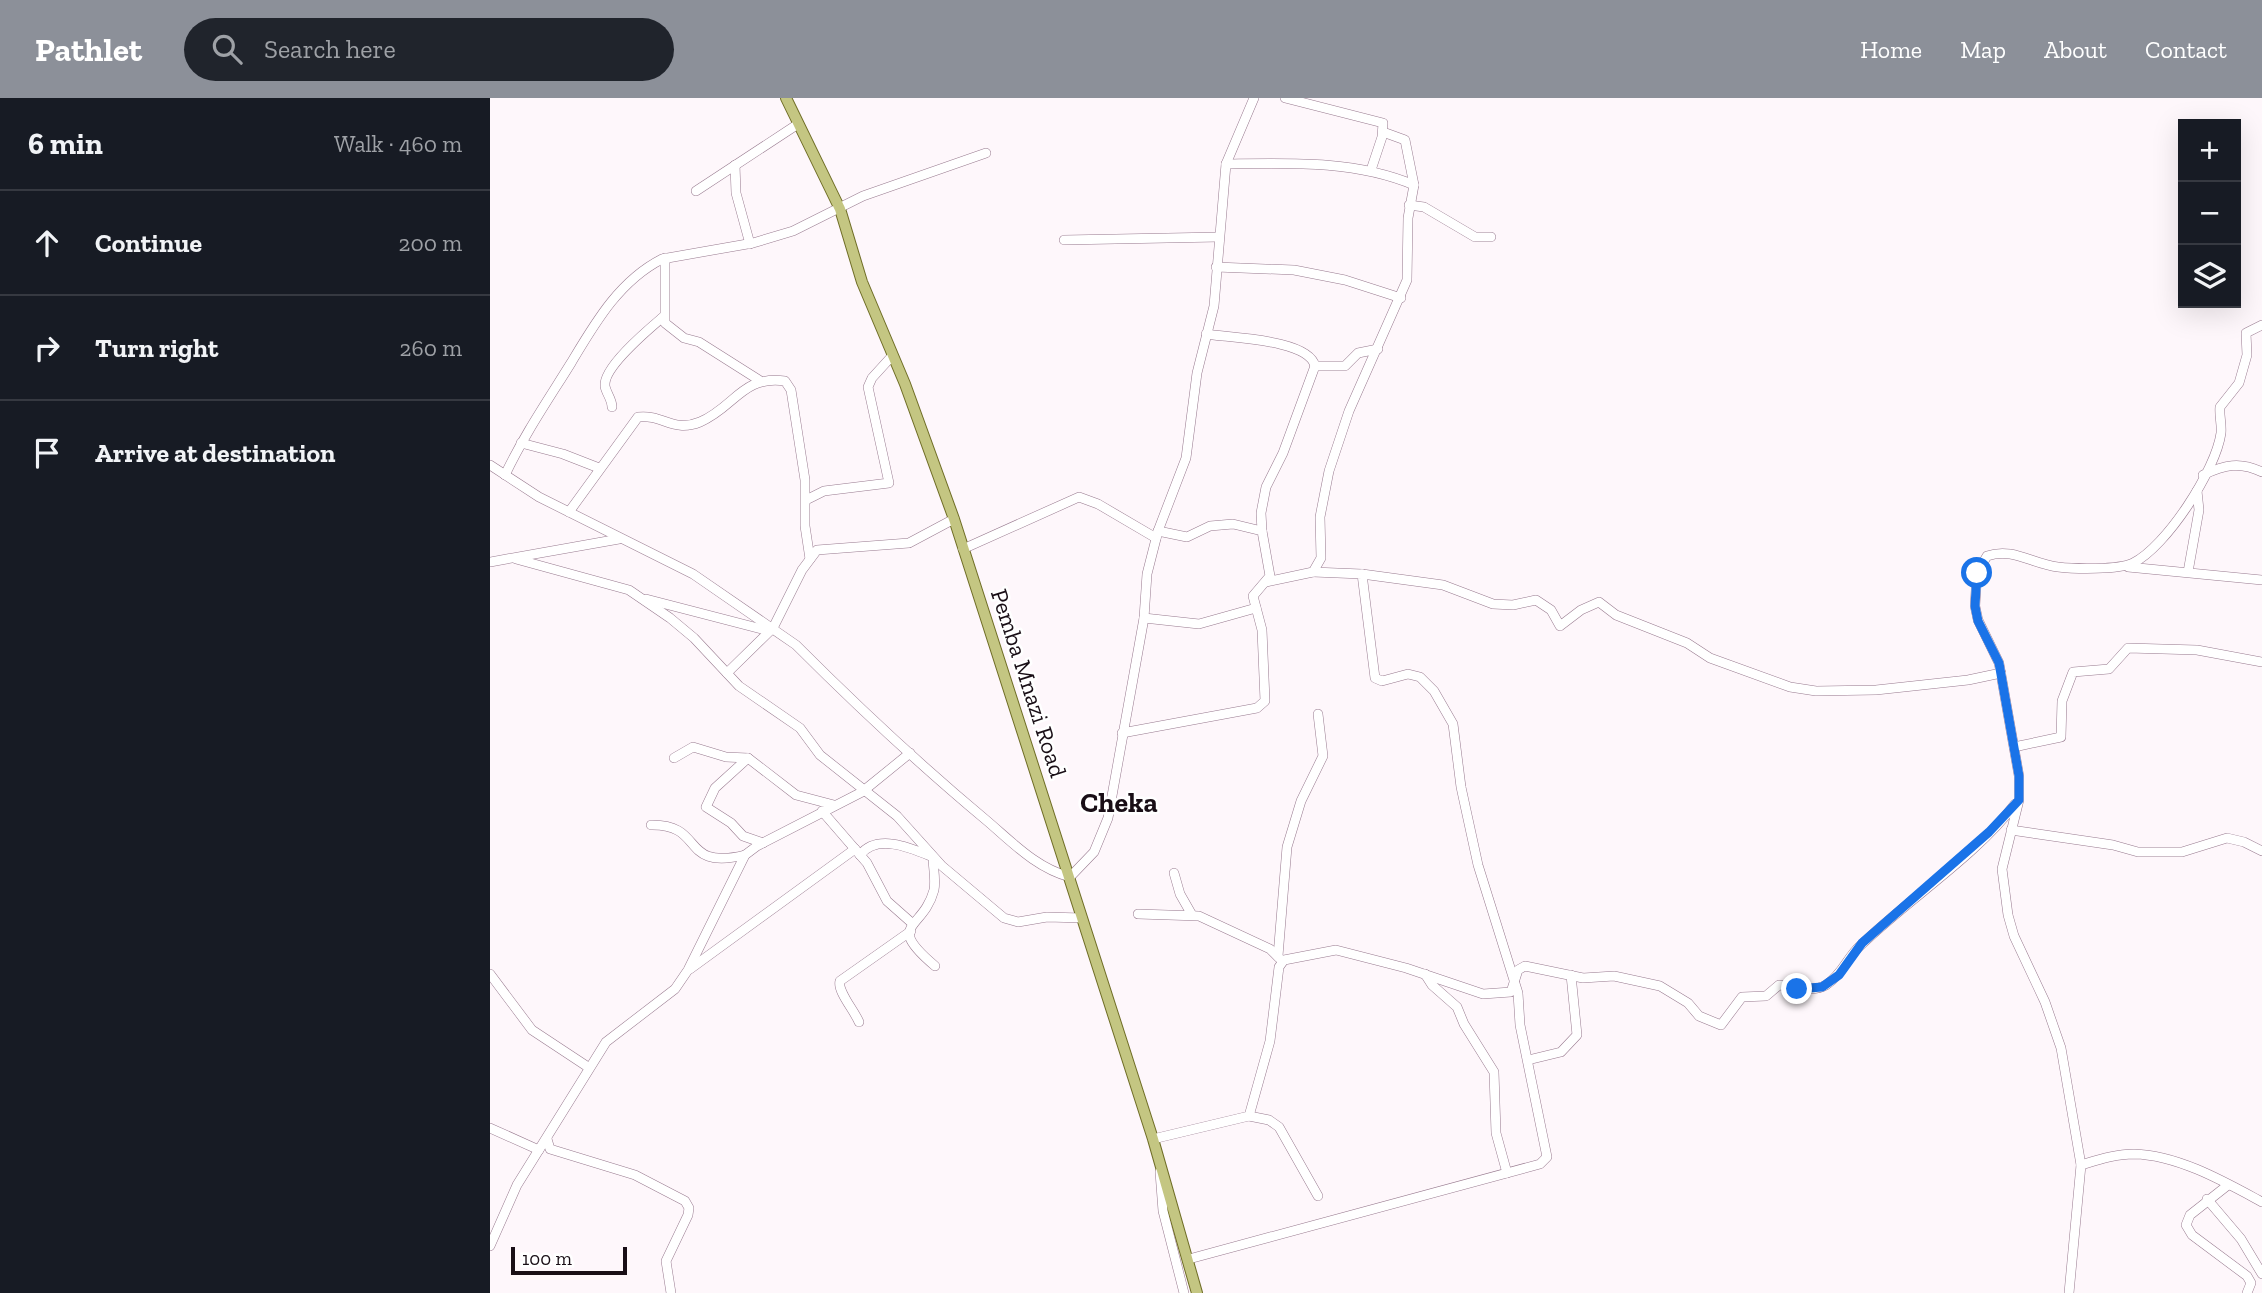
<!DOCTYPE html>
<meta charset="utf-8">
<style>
body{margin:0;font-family:"Zilla Slab",serif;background:#20242c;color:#f1f3f6}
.controls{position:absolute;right:21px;top:21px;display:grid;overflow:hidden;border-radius:0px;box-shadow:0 7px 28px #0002}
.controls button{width:63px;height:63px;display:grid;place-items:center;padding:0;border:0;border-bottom:2px solid #363941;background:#171b24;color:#f1f3f6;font:35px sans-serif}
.scale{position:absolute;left:21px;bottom:18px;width:116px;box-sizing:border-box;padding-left:7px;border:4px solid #190e16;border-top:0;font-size:19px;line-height:24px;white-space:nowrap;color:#190e16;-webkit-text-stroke:5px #fff;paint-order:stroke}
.stop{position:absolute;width:21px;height:21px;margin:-16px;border:5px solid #1a73e8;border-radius:50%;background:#fff}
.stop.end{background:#1a73e8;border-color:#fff;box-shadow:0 2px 7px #0008}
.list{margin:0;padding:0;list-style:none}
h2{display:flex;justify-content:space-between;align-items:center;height:91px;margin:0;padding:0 28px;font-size:30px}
h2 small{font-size:23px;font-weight:400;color:#9ea1a6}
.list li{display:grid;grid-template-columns:46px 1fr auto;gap:21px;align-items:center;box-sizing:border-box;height:105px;padding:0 28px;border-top:2px solid #363941}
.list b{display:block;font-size:26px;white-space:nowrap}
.list em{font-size:23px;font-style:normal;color:#9ea1a6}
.icon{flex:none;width:38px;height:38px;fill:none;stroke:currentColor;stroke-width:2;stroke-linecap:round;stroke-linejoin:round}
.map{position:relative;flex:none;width:1772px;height:1195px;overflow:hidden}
header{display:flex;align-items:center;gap:42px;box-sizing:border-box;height:98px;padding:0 35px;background:#8c9099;color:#fff}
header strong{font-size:33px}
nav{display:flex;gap:38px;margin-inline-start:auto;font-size:24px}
.search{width:490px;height:63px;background:#20242c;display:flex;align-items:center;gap:18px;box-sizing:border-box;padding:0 24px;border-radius:38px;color:#9ea1a6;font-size:26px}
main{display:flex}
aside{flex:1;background:#171b24}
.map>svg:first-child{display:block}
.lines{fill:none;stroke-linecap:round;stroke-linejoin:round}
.minor-casing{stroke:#987a8f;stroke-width:10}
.major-casing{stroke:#6f6d26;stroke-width:12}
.minor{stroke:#fff;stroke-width:9}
.major{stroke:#c4c682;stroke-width:10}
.route{stroke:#1a73e8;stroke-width:9}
.labels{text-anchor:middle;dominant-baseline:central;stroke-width:5;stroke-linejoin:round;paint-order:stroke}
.street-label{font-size:24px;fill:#190e16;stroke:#fff}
.quarter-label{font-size:28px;font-weight:bold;fill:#190e16;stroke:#fff}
</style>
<header>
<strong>Pathlet</strong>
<div class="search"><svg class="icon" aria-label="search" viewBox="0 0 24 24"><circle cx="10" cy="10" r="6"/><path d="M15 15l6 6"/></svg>Search here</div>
<nav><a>Home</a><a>Map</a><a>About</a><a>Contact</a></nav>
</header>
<main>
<aside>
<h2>6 min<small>Walk · 460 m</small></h2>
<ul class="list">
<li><svg class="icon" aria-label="ahead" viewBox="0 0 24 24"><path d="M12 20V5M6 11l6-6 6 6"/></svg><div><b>Continue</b></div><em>200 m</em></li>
<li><svg class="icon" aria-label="right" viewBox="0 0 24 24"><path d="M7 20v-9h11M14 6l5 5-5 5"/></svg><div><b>Turn right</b></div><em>260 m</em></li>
<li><svg class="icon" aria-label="arrive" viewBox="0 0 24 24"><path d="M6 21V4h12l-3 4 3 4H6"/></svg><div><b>Arrive at destination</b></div></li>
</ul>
</aside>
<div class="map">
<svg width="1772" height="1195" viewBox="0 0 1772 1195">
<rect width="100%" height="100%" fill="#fef7fb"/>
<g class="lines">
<g class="minor-casing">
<g id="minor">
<polyline points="795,0 893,25 892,39 881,72"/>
<path d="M736,66C799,65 865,62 924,87"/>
<polyline points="245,67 246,95 260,146"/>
<polyline points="206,93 308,26"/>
<polyline points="919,107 934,109 985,139 1001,139"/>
<polyline points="574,142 729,139"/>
<polyline points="175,160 175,225 194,240 209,244 269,282"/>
<polyline points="726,169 804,172 855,182 911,200"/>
<path d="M716,236C739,240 819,241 825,268"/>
<path d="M122,309C122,301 116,295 115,288C113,269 159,231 173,219"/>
<polyline points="31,345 73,356 109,370"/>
<path d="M0,367L49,399L203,476L306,547C367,608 430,667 496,722C522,744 546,770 580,779L604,754L618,720L654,520L657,476L668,433L696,360L707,275L724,208L736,66L764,0"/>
<path d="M15,377C34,337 58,302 81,265C105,225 129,183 172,161L263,145L303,133L373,98L496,55"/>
<path d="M1713,377C1734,367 1750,363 1772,374"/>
<polyline points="316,402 334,393 399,385 378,289 382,280 402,258"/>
<path d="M79,414L148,319C173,316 183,335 210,324C245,309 252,277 295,283L301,292L315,382V428L320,461"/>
<polyline points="772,433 771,415 776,389 793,355 825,268 855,268 868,255 888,251"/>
<polyline points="473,451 589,399 608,406 666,440"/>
<polyline points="26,461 139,492 180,520 204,540 249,588 310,630 330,657 407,718 452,768 514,820 528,824 557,819 592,820"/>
<polyline points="0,464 129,441"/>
<polyline points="1638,469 1772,482"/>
<polyline points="1698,474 1709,412 1707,393"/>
<polyline points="872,476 953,487 1003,506 1023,507 1046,502 1061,512 1070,528 1091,512 1109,504 1126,517 1197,545 1220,560 1300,589 1326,593 1386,592 1478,582 1511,575"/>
<polyline points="776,484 823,474 831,460 830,419 839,373 859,313 917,182 918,120 924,87 915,42 893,34"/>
<polyline points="156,501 279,533"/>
<polyline points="654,520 709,526 766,510"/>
<polyline points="237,575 283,530 312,472 327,452 419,445 464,421"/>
<polyline points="632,635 767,610 775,603 772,532 763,498 780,478 772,433 743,426 720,428 697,439 668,433"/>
<polyline points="1524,649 1571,639 1572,603 1583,574 1619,571 1638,550 1707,552 1772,564"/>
<polyline points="184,660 203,649 236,659 258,660 306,697 344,707"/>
<polyline points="258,660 225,690 216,709 241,725 253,738 273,745"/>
<polyline points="332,713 377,765 397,803 423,826"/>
<path d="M161,727C216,726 189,773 255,757"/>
<polyline points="1521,732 1623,747 1648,754 1692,754 1737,740 1754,744 1772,753"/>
<path d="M370,757C387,735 421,750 443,759C443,769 446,782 444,792C433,833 394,825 445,868"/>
<polyline points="684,775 690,796 702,817"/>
<polyline points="648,816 709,818 780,851 789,860"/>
<polyline points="788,858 797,749 811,703 833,658 828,616"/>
<polyline points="200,871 365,751"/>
<polyline points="0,876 42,932 98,969"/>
<polyline points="935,876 942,887 967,909 974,926 1004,974 1006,1035 1017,1075"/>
<path d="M369,924C364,912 347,893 350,883L421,833"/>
<polyline points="1038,962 1071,954 1087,937 1081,877"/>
<polyline points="759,1018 779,1022 789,1029 828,1098"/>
<polyline points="0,1030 49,1052"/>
<polyline points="57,1041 60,1051 145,1077 195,1103 199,1110 198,1117 176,1163 181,1195"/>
<path d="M663,1041L759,1018L780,943L789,869L794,862L846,852L916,870L993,896L1021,894L1028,872L1035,868L1093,880L1124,878L1170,888L1198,905L1209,918L1231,927L1252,899L1276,898L1289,887C1303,888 1323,895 1336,887C1353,876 1357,859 1371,847C1418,801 1486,758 1525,706"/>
<path d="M1591,1067C1608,1062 1626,1056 1644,1056C1688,1057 1735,1084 1772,1104"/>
<polyline points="670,1074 673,1113 694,1195"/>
<polyline points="1738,1087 1700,1117 1696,1127 1702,1137 1757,1178 1761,1185 1757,1195"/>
<polyline points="1717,1101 1751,1141 1772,1176"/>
<polyline points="0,1148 27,1087 116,944 185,891 198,872 255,757 267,748 372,694 420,655"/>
<polyline points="699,1161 1050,1066 1057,1059 1030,927 1028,895 988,767 971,689 963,626 944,593 930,579 918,576 892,583 885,580 872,476 823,474"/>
<path d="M1579,1195L1591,1067L1571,950L1555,904L1524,838L1518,817L1512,771L1529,702V678L1509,565L1488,522L1485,508L1487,475L1497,458C1523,449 1542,466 1568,469C1585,471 1628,472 1643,465C1676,449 1726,372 1731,335C1732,327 1729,317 1730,309L1749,285L1757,257L1756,235L1772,227"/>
</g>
</g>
<g class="major-casing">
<polyline id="major" points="296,0 350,111 372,184 415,286 464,421 663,1041 707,1195"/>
</g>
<use href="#minor" class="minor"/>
<use href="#major" class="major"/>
</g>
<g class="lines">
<polyline class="route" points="1307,891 1332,889 1349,877 1372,845 1499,734 1529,702 1529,678 1509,565 1488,523 1485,508 1487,475"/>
</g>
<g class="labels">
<g class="street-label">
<text transform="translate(539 585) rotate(72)">Pemba Mnazi Road</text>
</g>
<g class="quarter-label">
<text x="629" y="704">Cheka</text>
</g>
</g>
</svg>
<div class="controls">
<button>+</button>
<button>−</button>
<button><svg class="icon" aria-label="layers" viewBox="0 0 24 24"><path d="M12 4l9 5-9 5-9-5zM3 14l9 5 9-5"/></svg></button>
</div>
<div class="scale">100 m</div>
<div class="stop" style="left:1487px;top:475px"></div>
<div class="stop end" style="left:1307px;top:891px"></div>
</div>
</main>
